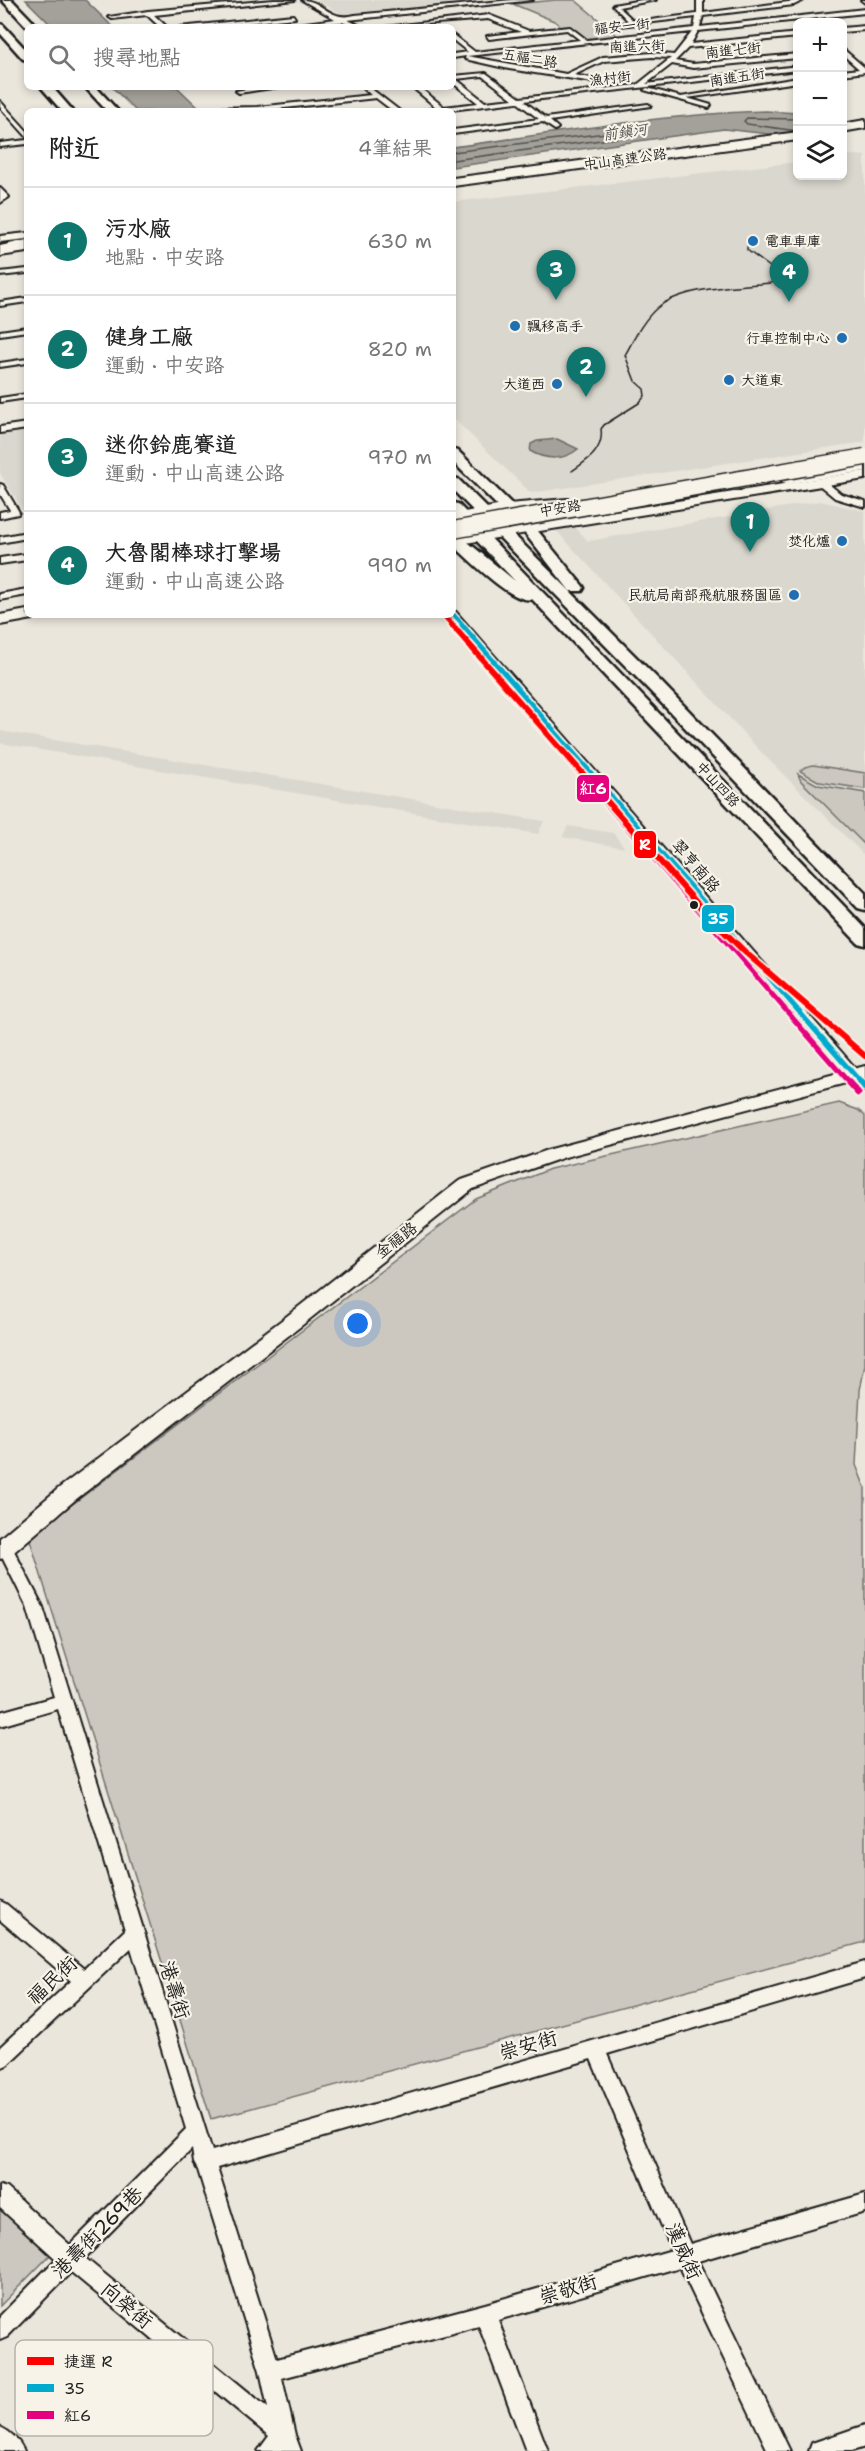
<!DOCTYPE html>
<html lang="zh-TW">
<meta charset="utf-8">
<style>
body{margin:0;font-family:"Shantell Sans","LXGW WenKai TC",sans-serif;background:#f2f2f2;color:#222}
.controls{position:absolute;right:18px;top:18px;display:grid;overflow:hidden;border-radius:9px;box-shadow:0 3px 9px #0003}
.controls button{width:54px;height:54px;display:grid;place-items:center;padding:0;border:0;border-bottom:2px solid #e0e0e0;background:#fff;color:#222;font:30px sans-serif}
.you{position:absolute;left:358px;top:1324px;width:21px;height:21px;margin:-15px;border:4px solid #fff;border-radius:50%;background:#1a73e8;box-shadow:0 0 0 9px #1a73e833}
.badge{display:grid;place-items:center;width:39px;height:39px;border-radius:50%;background:#0f766e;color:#fff;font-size:20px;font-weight:700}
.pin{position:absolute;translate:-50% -50px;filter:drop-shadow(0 2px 3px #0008)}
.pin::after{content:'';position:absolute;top:32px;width:21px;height:18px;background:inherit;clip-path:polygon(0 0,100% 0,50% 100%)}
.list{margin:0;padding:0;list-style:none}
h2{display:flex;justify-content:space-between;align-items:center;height:78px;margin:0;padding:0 24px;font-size:26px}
h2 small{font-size:20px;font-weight:400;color:#767676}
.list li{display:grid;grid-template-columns:39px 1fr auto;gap:18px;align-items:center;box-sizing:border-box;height:108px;padding:0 24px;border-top:2px solid #e0e0e0}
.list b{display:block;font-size:22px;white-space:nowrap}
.list p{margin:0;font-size:20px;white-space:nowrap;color:#767676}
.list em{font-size:20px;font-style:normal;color:#767676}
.icon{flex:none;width:33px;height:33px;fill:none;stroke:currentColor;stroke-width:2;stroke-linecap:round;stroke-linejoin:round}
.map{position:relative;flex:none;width:865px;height:2451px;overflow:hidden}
.search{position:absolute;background:#fff;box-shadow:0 3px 9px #0003;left:24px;top:24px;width:432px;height:66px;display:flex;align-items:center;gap:15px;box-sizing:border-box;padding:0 21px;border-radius:9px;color:#767676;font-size:22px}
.panel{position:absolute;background:#fff;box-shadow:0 3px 9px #0003;left:24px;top:108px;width:432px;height:510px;border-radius:9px}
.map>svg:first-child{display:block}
.built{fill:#dad7ce}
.green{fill:#ccc8c0;stroke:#74726e;stroke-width:1.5}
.water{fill:#a3a19a;stroke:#6d6c68;stroke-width:1.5}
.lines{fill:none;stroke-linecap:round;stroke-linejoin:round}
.shore{stroke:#52514e;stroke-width:1.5}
.street-casing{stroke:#1c1c1c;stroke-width:4}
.secondary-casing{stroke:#1c1c1c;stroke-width:4}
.primary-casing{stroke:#1c1c1c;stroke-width:5}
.highway-casing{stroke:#1c1c1c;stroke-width:4}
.street{fill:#f7f3e8;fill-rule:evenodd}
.secondary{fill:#f7f3e8;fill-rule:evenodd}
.primary{fill:#f7f3e8;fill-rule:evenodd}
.highway{fill:#f7f3e8;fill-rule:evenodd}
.tram{stroke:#1c1c1c;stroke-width:1.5}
.highway-bridge-casing{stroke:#1c1c1c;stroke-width:19;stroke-linecap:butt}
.highway-bridge{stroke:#f7f3e8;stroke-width:16}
.bus-1-far2-casing{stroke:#f7f3e8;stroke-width:7}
.bus-1-far1-casing{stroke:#f7f3e8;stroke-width:9}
.bus-1-casing{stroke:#f7f3e8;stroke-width:11}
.bus-2-far2-casing{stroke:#f7f3e8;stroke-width:7}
.bus-2-far1-casing{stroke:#f7f3e8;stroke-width:9}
.bus-2-casing{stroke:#f7f3e8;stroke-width:11}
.bus-1-far2{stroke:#00a9ce;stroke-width:4}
.bus-1-far1{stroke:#00a9ce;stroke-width:5}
.bus-1{stroke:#00a9ce;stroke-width:7}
.bus-2-far2{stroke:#e5007d;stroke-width:4}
.bus-2-far1{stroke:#e5007d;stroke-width:5}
.bus-2{stroke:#e5007d;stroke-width:7}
.metro-1-far1-casing{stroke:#f7f3e8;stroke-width:8}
.metro-1-casing{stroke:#f7f3e8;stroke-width:10}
.metro-1-far1{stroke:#f00;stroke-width:4.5}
.metro-1{stroke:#f00;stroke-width:6}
.poi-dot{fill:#1f6fb2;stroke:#f7f3e8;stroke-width:2}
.bus-dot{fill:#1c1c1c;stroke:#f7f3e8;stroke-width:2}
.labels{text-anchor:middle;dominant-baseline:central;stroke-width:4.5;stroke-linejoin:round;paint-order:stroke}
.far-street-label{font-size:14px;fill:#1c1c1c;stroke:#f7f3e8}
.far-poi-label{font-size:14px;fill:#1c1c1c;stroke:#f7f3e8;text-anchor:end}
.far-water-label{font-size:15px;font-style:italic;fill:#52514e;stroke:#f7f3e8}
.street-label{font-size:16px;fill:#1c1c1c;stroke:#f7f3e8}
.near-street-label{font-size:20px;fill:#1c1c1c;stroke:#f7f3e8}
.key{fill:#f7f3e8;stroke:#b5b2ab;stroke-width:1.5}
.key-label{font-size:16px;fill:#1c1c1c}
.line-badge{stroke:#f7f3e8;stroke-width:2}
.badge-label{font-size:16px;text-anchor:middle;font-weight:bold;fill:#fff}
</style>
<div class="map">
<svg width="865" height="2451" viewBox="0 0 865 2451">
<rect width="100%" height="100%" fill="#eae6dc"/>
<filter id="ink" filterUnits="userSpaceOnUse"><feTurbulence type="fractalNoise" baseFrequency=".0167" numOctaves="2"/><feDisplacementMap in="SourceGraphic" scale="12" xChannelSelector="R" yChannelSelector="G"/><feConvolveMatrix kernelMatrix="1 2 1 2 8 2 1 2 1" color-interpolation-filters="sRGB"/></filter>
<g filter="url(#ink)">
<g class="built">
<polygon points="317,0 502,0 345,16"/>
<polygon points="855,155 865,156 865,442 531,493 453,418 453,202 797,162 798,176 842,176 843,156"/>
<polygon points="27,429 27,517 0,473 0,433"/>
<polygon points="820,501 865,511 865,856 762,753 553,527 572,524 588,541"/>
<polygon points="0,731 544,821 538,834 0,743"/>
<polygon points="568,826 613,833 625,848 562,837"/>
</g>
<g class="green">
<polygon points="556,0 575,0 618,36 580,40 554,21 513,4"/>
<polygon points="813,765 865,773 865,789 820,782 800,771 805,767"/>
<polygon points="798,774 818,785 865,793 865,845 801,781"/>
<polygon points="839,1103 858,1110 865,1116 865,1365 860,1390 856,1465 865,1488 865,1942 211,2119 29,1537 476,1199 550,1169"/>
<polygon points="0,2207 52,2253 0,2306"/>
</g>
<g class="water">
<polygon points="26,0 85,0 113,27 53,27"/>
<polygon points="112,87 177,87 202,111 136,111"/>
<path d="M766,111L797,113V137L724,129L453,167V147C556,133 661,114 766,111Z"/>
<path d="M557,439L578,449C564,461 545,460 530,451L531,444L537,441Z"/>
</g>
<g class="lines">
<g class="shore">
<polyline points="797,131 747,124 744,121 747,118 798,119"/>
<polyline points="453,152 630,130 633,133 631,136 453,160"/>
</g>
<g class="street-casing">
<g id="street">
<polygon points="274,0 295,0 154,15 167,27 160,27 147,15 112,19 109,17 148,11"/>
<path d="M302,0C323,0 329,22 355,15L512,0H533L348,20L363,27H355L342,22L277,27L335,19Z"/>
<path d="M642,0H656L619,7L635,22L697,14V0H703V13L804,0L794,5L703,16L700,27L865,9V13L698,31L691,44L798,33V37L688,48L675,61L693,64L798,54V58L693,68L672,64L646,84L798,66V70L524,101L546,118L648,104L651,106L550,121L558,128L555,130L543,122L453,134V130L539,119L517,102L443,111H422L437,108L412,87H419L444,107L478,103L453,83V76L486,73L520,98L637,85L671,58L652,57L604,61L574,75L621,83L619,86L509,69L465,59L466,56L453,58V54L468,52L453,40V35L475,52L580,40L567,30L489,39L487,36L521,32L488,19L385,27L489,15L529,31L570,27L587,40L694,28L696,17L612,27V25L629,22L613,5ZM692,32L674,55L652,53L603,57L566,74L467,56ZM483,76L513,99L485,102L456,79Z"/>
<polygon points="861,0 865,0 865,3"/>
<polygon points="293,15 295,18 203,27 180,27"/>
<polygon points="865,26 865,30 842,32 842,28"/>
<polygon points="842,48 865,68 865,72 842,75 842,71 859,69 842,54"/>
<polygon points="798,78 798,82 687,98 711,105 709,108 644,90 647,88 681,97"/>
<polygon points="258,87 279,87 239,93 236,91"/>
<polygon points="362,87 369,87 400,111 393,111 376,98 257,111 205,110 208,108 257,107 371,95"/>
<polygon points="0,101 27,131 27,137 0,107"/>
<polygon points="27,140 27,144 0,147 0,143"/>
<polygon points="0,188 9,197 0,203"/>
<polygon points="27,269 27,273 0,276 0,272"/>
<polygon points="27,298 27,302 0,306 0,302"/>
<polygon points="27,327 27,331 0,335 0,331"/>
<polygon points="27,359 27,363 0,367 0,363"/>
<polygon points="27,394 27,398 0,402 0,398"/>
<polygon points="27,423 27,429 0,433 0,427"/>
<polygon points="818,480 824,480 841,494 865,501 865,507 835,498 818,484"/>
<polygon points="0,484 3,485 19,512 18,514 0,518 0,512 10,510 0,494"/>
<polygon points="27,532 27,538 0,543 0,537"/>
<polygon points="27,554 27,560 0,564 0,558"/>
<polygon points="27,589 27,595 0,600 0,594"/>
<polygon points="453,611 456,612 865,1079 865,1091 861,1090 450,616 453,615"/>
<path d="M5,1541L10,1543L43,1607L212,2151L865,1962V1978L607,2054L690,2244L865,2194V2212L698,2261L790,2451H768L680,2267L498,2320L548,2451H526L479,2326L282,2378L295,2435L301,2451H258L269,2436L71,2272L7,2337L0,2340V2316L56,2259L0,2208V2186L7,2188L70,2245L186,2129L131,1948L7,2065L0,2068V2047L71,1981L0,1920V1901L6,1904L84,1969L125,1930L58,1709L0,1726V1712L54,1697L27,1607L0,1553V1543ZM591,2059L672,2250L485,2304L277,2359L217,2168ZM192,2149L194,2163L198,2170L260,2371L268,2408L85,2258Z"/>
<polygon points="865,2425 865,2447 852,2451 809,2451 812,2443"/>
<path d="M0,2427C11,2432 19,2440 24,2451H0Z"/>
</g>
</g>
<g class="secondary-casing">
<g id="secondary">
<polygon points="27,233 27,239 0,242 0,236"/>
<polygon points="27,246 27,252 0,256 0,250"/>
<polygon points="865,471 865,479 453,545 453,537"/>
<polygon points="567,499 572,500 573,503 572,506 508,512 453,522 453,514 508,504"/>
<polygon points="865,1066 865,1078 565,1157 473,1189 301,1326 75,1500 8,1557 0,1559 0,1538 59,1488 287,1316 459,1181 551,1149"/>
</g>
</g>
<g class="primary-casing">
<g id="primary">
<polygon points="2,0 12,0 38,27 27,27"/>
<polygon points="0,24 3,25 27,51 27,60 23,59 0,33"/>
<polygon points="41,87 52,87 73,111 62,111"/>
<polygon points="85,87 96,87 118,111 107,111"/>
<polygon points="453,450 458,451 533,525 582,585 584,588 582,591 570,591 523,531 453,462"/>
<polygon points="453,478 458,479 662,683 865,893 865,910 858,908 650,691 453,490"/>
<path d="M453,503L458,504L865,928V945L858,943L532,599C513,605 468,558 453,545V532L458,534L515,581L453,516Z"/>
</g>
</g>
<g class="highway-casing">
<g id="highway">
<polygon points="865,120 865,128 842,132 842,124"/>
<polygon points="798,132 798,140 453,186 453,178"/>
<polygon points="27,240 27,248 0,254 0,246"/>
<polygon points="865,461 865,471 786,484 778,479 786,474"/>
<polygon points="27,610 27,615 36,615 33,619 0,625 0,615"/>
</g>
</g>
<use href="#street" class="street"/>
<use href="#secondary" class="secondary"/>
<use href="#primary" class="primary"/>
<use href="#highway" class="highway"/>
<path class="tram" d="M572,471C588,460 604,450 601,429L604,425L639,403L645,396L644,389L635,381L625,355C634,339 643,320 657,308C682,287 739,286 771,283L777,280L778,273L747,250V247"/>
<g class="highway-bridge-casing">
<polyline id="highway-bridge" points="453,530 865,457"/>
</g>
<use href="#highway-bridge" class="highway-bridge"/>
<g class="bus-1-far2-casing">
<polyline id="bus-1-far2" points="453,614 464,626"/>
</g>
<g class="bus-1-far1-casing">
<polyline id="bus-1-far1" points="462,625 863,1085"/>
</g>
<g class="bus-1-casing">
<polyline id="bus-1" points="862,1083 865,1087"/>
</g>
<g class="bus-2-far2-casing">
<polyline id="bus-2-far2" points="446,620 451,626"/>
</g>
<g class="bus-2-far1-casing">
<polyline id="bus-2-far1" points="450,625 851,1085"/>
</g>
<g class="bus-2-casing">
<polyline id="bus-2" points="849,1083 858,1093"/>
</g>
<use href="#bus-1-far2" class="bus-1-far2"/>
<use href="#bus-1-far1" class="bus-1-far1"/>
<use href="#bus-1" class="bus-1"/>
<use href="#bus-2-far2" class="bus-2-far2"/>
<use href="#bus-2-far1" class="bus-2-far1"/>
<use href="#bus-2" class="bus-2"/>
<g class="metro-1-far1-casing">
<polyline id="metro-1-far1" points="443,615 453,626"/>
</g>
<g class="metro-1-casing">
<polyline id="metro-1" points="452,625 709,917 746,953 865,1056"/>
</g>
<use href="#metro-1-far1" class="metro-1-far1"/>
<use href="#metro-1" class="metro-1"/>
</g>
</g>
<g class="poi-dot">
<circle cx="753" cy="241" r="6"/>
<circle cx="515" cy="326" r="6"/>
<circle cx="842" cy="338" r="6"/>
<circle cx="729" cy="380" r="6"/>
<circle cx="557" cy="384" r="6"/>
<circle cx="842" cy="541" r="6"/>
<circle cx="794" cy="595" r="6"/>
</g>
<circle class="bus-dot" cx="694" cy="905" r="5"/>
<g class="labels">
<g class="far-street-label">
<text transform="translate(622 26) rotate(-6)">福安一街</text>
<text transform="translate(637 46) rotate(-2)">南進六街</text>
<text transform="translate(733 50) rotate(-6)">南進七街</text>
<text transform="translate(530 58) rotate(9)">五福二路</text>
<text transform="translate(737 77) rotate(-9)">南進五街</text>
<text transform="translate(610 78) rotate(-6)">漁村街</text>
<text transform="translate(625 159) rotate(-8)">中山高速公路</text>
<text transform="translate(560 508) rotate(-9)">中安路</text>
<text transform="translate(718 784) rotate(47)">中山四路</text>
</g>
<g class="far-poi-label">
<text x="765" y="241" text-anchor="start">電車車庫</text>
<text x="527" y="326" text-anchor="start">飄移高手</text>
<text x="830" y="338">行車控制中心</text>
<text x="741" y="380" text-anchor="start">大道東</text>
<text x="545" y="384">大道西</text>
<text x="830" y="541">焚化爐</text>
<text x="782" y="595">民航局南部飛航服務園區</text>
</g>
<g class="far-water-label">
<text transform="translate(625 132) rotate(-8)">前鎮河</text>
</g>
<g class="street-label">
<text transform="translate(696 866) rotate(49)">翠亨南路</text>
<text transform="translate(396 1240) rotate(-38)">金福路</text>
</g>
<g class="near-street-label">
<text transform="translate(52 1980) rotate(-43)">福民街</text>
<text transform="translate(175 1990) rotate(73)">港壽街</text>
<text transform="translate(528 2045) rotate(-16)">崇安街</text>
<text transform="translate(97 2232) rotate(-45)">港壽街269巷</text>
<text transform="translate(684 2251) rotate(66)">漢威街</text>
<text transform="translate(568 2289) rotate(-17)">崇敬街</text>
<text transform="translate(127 2305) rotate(40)">向榮街</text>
</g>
</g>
<rect x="15" y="2340" width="198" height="96" rx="9" class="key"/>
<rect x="27" y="2357" width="27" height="8" fill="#f00"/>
<rect x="27" y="2384" width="27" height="8" fill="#00a9ce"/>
<rect x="27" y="2411" width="27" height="8" fill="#e5007d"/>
<g class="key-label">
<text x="64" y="2367">捷運 R</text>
<text x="64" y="2394">35</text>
<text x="64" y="2421">紅6</text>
</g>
<g class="line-badge">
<rect x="576" y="774" width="34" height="29" rx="6" fill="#e5007d"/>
<rect x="633" y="830" width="24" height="29" rx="6" fill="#f00"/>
<rect x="701" y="904" width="34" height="29" rx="6" fill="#00a9ce"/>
</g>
<g class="badge-label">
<text x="593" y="794">紅6</text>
<text x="645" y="850">R</text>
<text x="718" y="924">35</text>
</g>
</svg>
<div class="controls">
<button>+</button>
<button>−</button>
<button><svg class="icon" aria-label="layers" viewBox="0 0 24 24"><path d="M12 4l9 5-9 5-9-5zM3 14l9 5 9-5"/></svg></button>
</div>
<div class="you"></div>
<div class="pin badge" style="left:750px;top:552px">1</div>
<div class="pin badge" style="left:586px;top:397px">2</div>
<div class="pin badge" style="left:556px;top:300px">3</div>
<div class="pin badge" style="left:789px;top:302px">4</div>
<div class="search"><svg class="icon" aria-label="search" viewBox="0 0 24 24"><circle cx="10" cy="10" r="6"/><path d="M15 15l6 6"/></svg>搜尋地點</div>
<section class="panel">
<h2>附近<small>4筆結果</small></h2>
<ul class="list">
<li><span class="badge">1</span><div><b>污水廠</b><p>地點 · 中安路</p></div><em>630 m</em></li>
<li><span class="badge">2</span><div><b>健身工廠</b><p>運動 · 中安路</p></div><em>820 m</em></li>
<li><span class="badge">3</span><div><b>迷你鈴鹿賽道</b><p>運動 · 中山高速公路</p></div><em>970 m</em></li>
<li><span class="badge">4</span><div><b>大魯閣棒球打擊場</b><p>運動 · 中山高速公路</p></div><em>990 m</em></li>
</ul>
</section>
</div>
